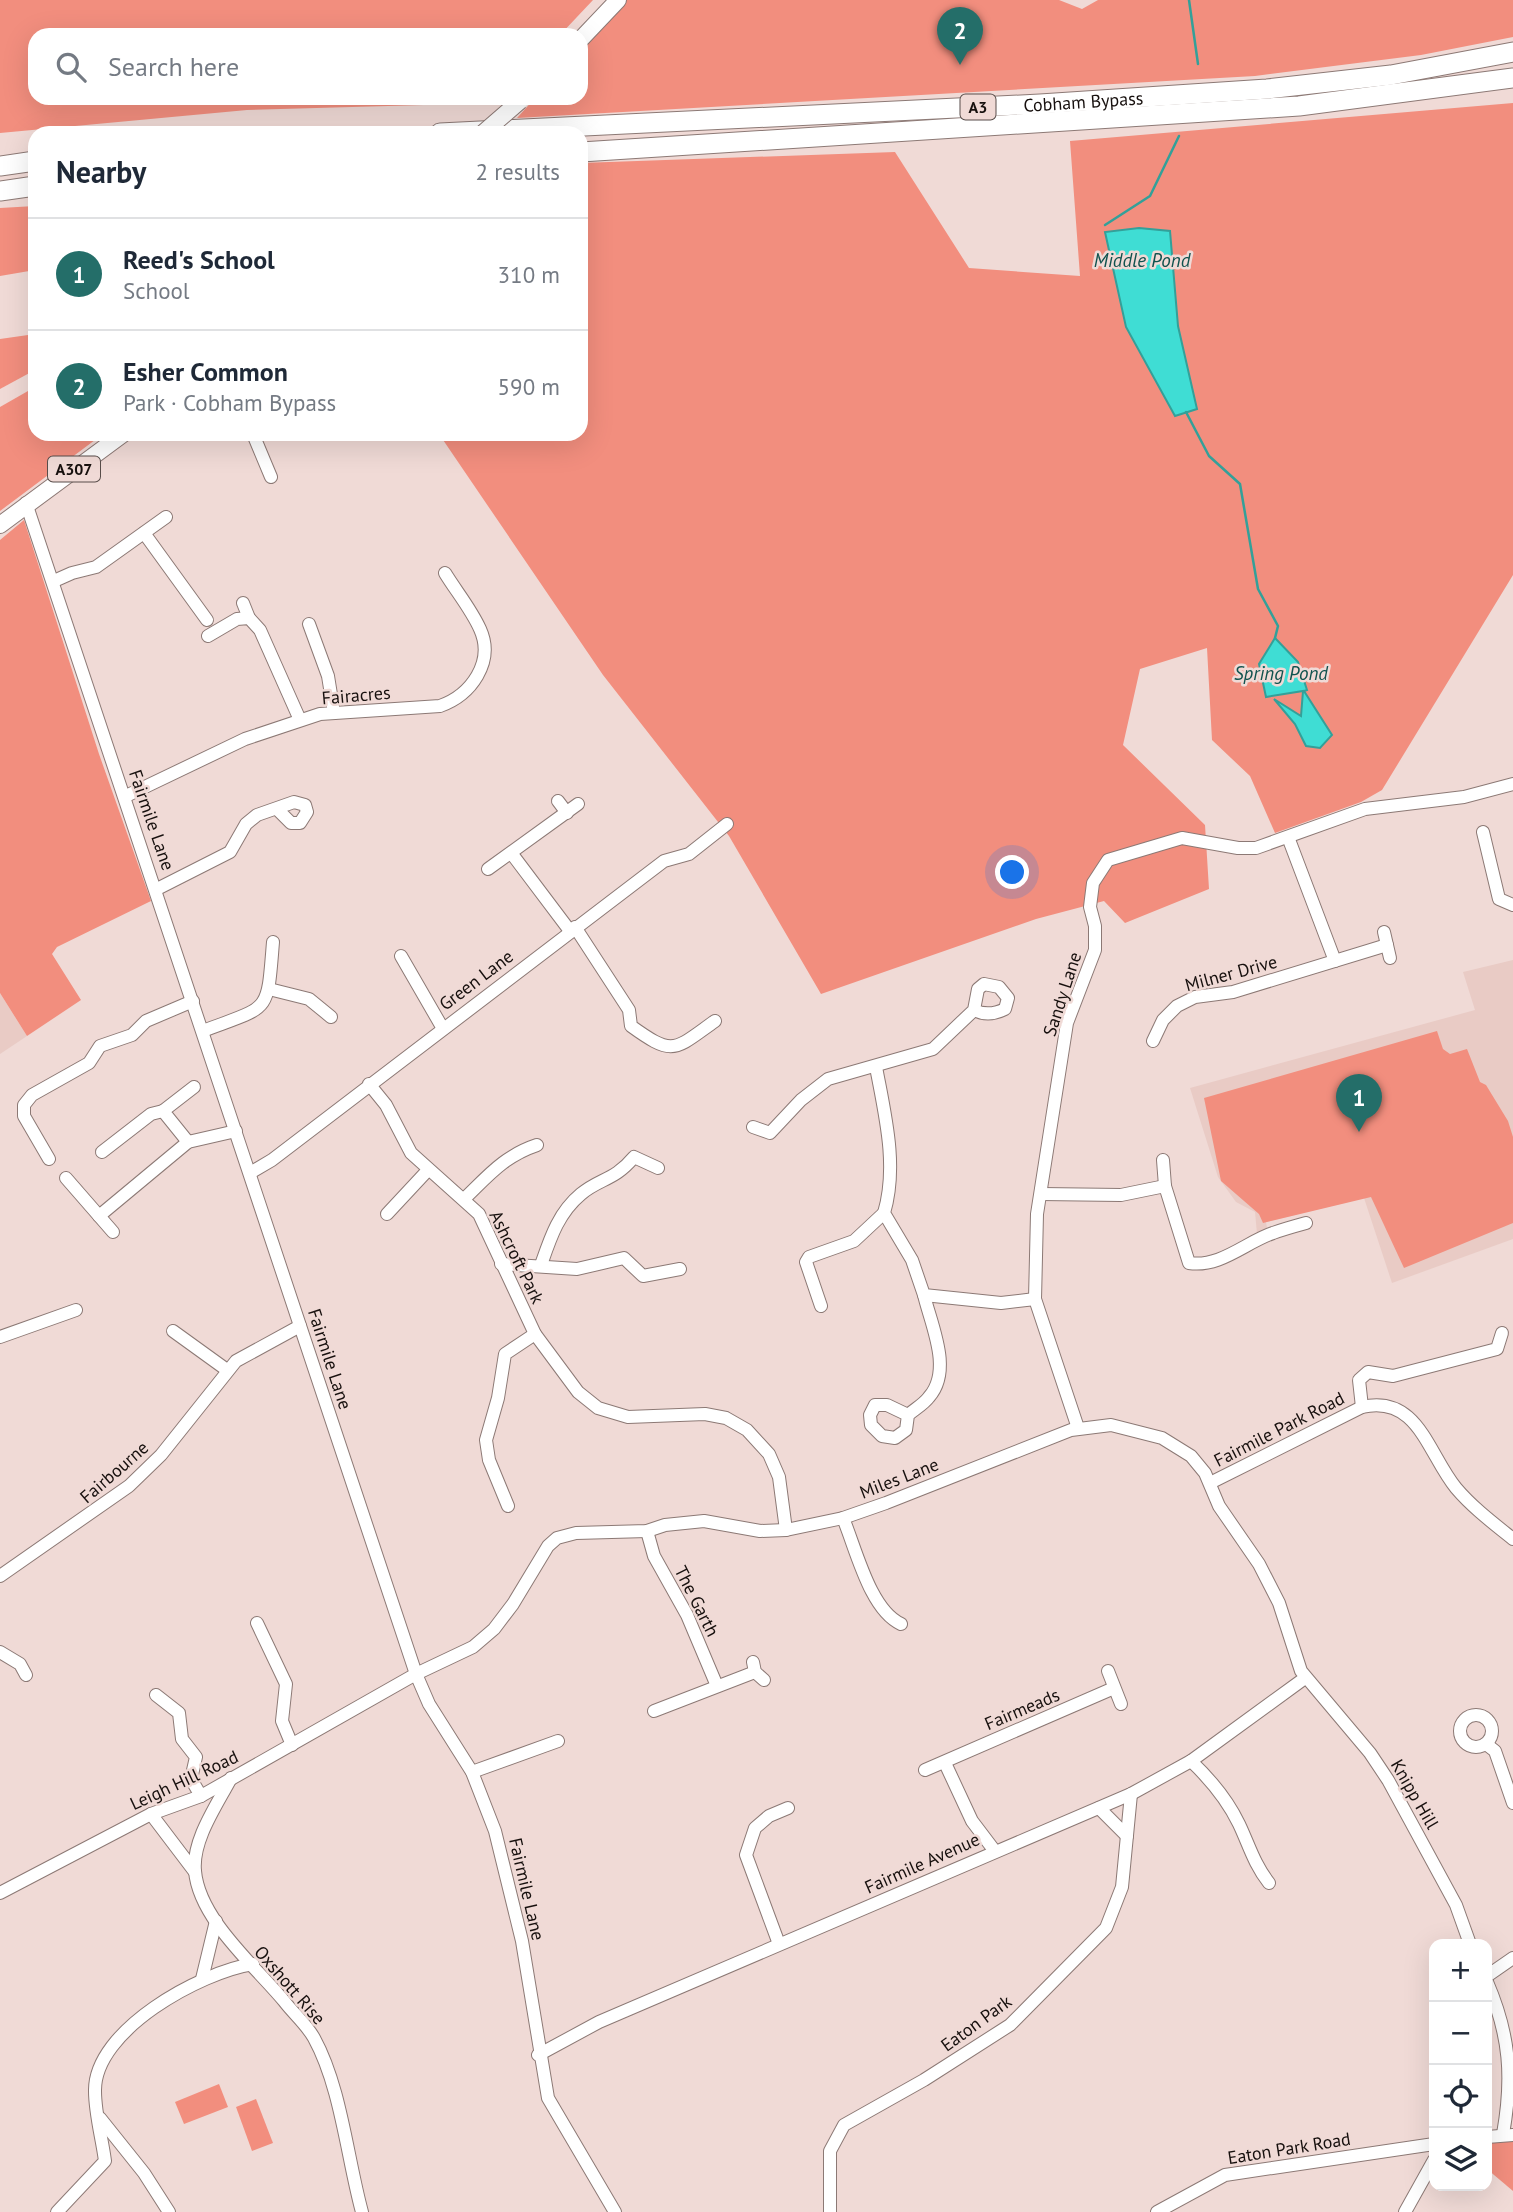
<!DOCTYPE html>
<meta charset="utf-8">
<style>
body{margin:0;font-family:"PT Sans",sans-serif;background:#f6f6f7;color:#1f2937}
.controls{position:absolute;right:21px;bottom:21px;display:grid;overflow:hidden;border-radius:14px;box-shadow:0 7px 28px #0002}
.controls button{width:63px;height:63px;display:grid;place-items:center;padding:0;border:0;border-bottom:2px solid #e0e1e3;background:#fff;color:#1f2937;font:35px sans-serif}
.you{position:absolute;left:1013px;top:873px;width:24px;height:24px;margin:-18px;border:5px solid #fff;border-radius:50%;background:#1a73e8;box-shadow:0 0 0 10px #1a73e833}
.badge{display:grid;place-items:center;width:46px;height:46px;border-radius:50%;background:#246e69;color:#fff;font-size:23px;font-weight:700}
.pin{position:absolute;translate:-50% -58px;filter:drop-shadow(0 2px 4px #0008)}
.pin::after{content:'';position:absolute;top:37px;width:24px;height:21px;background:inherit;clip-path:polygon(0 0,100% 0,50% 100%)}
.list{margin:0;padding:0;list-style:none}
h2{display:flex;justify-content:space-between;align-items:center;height:91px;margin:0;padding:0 28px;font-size:30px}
h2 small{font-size:23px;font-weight:400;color:#747a83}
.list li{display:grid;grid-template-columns:46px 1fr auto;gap:21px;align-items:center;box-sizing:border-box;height:112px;padding:0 28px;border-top:2px solid #e0e1e3}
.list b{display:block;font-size:26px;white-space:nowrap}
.list p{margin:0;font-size:23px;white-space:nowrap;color:#747a83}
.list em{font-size:23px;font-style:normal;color:#747a83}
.icon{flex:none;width:38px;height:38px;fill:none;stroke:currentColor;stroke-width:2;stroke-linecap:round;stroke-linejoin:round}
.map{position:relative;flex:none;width:1513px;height:2212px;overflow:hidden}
.search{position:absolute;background:#fff;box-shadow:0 7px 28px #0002;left:28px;top:28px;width:560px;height:77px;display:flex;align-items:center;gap:18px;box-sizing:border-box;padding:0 24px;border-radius:21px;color:#747a83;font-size:26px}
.panel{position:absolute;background:#fff;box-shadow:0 7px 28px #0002;left:28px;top:126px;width:560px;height:315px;border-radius:21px}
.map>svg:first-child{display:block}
.built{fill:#e9cbc5}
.green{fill:#f28e7e}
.water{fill:#3fddd4;stroke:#33a099;stroke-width:2}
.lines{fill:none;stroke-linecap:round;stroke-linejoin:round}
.stream{stroke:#33a099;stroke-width:2.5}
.minor-casing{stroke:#8c7975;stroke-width:14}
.major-casing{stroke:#8c7975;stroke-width:18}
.highway-casing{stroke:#8c7975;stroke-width:21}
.minor{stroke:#fff;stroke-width:12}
.major{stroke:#fff;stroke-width:16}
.highway{stroke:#fff;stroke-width:19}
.major-bridge-casing{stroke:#8c7975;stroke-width:18;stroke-linecap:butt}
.major-bridge{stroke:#fff;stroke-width:16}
.labels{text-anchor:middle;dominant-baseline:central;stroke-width:5;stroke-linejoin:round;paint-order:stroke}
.shield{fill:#f0dad6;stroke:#584d4a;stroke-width:2}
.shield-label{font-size:16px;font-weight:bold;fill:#17100e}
.street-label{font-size:18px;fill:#17100e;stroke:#f0dad6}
.water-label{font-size:19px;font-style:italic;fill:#10524e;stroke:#f0dad6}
</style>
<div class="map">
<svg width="1513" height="2212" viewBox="0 0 1513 2212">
<rect width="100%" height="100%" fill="#f0dad6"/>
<g class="built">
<polygon points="1513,960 1513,1239 1392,1283 1364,1198 1266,1222 1267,1228 1257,1234 1255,1212 1236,1202 1218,1177 1190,1088 1475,1010 1463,972"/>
<polygon points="0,993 27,1036 0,1054"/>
</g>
<g class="green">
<polygon points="0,0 593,0 560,35 35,35 35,98 500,98 495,103 247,110 0,133"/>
<polygon points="625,0 1059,0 1082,9 1098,0 1513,0 1513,37 1421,55 1255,76 517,118 535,98 581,98 581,48"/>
<polygon points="1513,103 1513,575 1382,790 1361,802 1275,833 1250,776 1212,740 1207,648 1140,669 1123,745 1205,825 1209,889 1125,923 1104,901 1036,919 821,994 729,836 603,675 439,434 581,434 581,163 895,152 969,268 1080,276 1070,141"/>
<polygon points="35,206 35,270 0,276 0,208"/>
<polygon points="35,334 35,370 0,389 0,339"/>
<polygon points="35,387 35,434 103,434 0,511 0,407"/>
<polygon points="24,520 99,754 151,901 57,947 52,954 81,1000 27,1036 0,993 0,540"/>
<polygon points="1437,1031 1443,1049 1450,1054 1467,1049 1480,1082 1486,1085 1508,1121 1513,1137 1513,1223 1404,1268 1371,1197 1263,1223 1259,1214 1221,1181 1204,1098"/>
<polygon points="219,2084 228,2107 184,2124 175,2102"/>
<polygon points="256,2099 273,2143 252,2151 236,2107"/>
<polygon points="1513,2139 1513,2191 1487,2169 1487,2140"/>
</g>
<g class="water">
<polygon points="1139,228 1170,231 1178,326 1197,409 1175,416 1126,327 1105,232"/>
<polygon points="1275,638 1298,662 1307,690 1304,691 1332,735 1320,748 1306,746 1295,724 1274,699 1301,716 1303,691 1266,697 1259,664"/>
</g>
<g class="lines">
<g class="stream">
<polyline points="1189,0 1198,64"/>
<polyline points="1105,225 1150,196 1179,136"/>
<polyline points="1186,412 1209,456 1240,484 1258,589 1278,626 1275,638"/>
</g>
<g class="minor-casing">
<g id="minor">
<polyline points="253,434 271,477"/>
<polyline points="26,503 416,1674 429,1704 472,1772 495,1831 522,1941 548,2098 615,2212"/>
<polyline points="144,533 207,620"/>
<polyline points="54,581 72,573 96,567 166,517"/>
<polyline points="243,603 249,618"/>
<polyline points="309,624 328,676 334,713"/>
<polyline points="208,636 237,619 249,618 260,630 300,720"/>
<path d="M126,796L245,739L320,714L440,706C471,695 495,662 480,629C471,609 456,591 445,573"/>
<polyline points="558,801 567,813"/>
<polyline points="1483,832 1499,899 1513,905"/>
<polyline points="1288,837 1335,961"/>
<polyline points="512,854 570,931"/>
<polyline points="488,869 578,804"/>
<polyline points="157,889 230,852 246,824 257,815 294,802 305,805 307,812 300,823 291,823 278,810"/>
<path d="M575,927L629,1010L631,1026C674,1057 674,1050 715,1021"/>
<polyline points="1384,932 1390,958"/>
<polyline points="401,956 442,1027"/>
<polyline points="269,989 309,999 331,1017"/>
<path d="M203,1031C271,1005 267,1015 273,942"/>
<polyline points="1153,1041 1163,1020 1177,1006 1195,997 1233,992 1387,945"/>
<path d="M876,1067C885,1115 898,1166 884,1213L912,1260L924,1295L1001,1303L1035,1299"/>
<polyline points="369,1084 386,1105 411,1153 479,1214 535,1334 578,1392 598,1408 628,1417 705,1414 726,1418 747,1430 769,1454 779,1477 786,1530"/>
<path d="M753,1127L770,1133L801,1100L828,1079L933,1049L974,1010L978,989L984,984L999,987L1008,998L1005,1009C995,1014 984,1015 974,1010"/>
<polyline points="188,1142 163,1111 194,1087"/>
<polyline points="102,1152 151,1114 163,1111"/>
<polyline points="49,1159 24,1116 24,1105 32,1095 89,1063 100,1046 132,1035 146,1021 193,1001"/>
<path d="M1163,1160L1165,1186L1189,1263C1220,1268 1246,1242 1273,1233C1284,1229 1295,1226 1306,1223"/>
<polyline points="250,1173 272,1160 664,861 689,854 727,824"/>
<polyline points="66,1178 113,1232"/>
<polyline points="1041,1194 1121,1195 1165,1186"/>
<path d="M464,1199C488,1176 504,1156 537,1145"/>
<polyline points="387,1214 428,1170"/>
<polyline points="99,1216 188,1142 236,1131"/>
<polyline points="501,1264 577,1269 624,1258 643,1276 680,1269"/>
<path d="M541,1265C550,1239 558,1213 581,1194C600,1178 614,1181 634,1157L658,1168"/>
<polyline points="821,1306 806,1262 809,1257 854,1241 884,1213"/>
<polyline points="173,1331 227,1370"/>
<polyline points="0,1337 76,1310"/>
<polyline points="1362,1407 1359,1380 1368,1372 1393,1376 1497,1349 1502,1333"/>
<path d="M908,1415L887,1405H875L870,1415L871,1425L882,1436L895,1438L906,1430L908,1415C915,1409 924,1404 929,1397C953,1370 931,1325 924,1295"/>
<polyline points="1078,1428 1035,1299 1037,1214 1067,1023 1095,950 1095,926 1090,907 1093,883 1108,860 1182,838 1238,848 1256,848 1365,809 1464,797 1513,784"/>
<path d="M1210,1483L1362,1407C1418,1394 1428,1454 1456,1488C1472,1507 1493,1523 1513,1539"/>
<polyline points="508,1506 489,1460 486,1440 498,1398 505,1354 535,1334"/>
<path d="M843,1518C856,1549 870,1610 901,1624"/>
<polyline points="647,1531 654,1556 687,1615 717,1686"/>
<polyline points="0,1576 129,1486 161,1455 236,1361 300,1326"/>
<polyline points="257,1623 286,1684 282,1721 292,1745"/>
<polyline points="0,1652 20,1664 26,1675"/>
<polyline points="753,1662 755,1672 764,1680"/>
<polyline points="1108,1671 1121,1704"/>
<polyline points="156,1695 179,1713 182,1739 196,1757 191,1779 201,1796"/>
<polyline points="654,1711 755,1672"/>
<circle cx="1476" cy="1731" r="16"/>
<polyline points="1486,1744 1495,1751 1513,1803"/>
<path d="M1191,1761C1211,1780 1227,1799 1239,1824C1249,1845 1254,1864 1269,1883"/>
<polyline points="945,1763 972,1821 994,1850"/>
<polyline points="925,1770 1114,1688"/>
<polyline points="472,1772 558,1741"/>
<path d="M231,1778C217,1805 192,1840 195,1871C199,1919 255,1966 284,2001C293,2013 307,2025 314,2038C341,2087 347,2157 362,2212"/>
<polyline points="1099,1808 1127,1836"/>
<polyline points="151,1814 195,1872"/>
<polyline points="0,1893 151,1814 201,1796 416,1674 473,1647 494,1629 513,1604 548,1546 557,1538 576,1533 647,1531 665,1525 704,1521 760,1531 786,1530 843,1518 886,1503 1071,1430 1111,1425 1162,1438 1191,1456 1205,1473 1219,1506 1259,1564 1279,1603 1301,1671 1370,1753 1388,1780 1456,1905 1470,1944"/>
<polyline points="779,1944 746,1855 755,1828 769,1816 788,1808"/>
<polyline points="1487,1976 1513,1958"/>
<polyline points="202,1979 216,1921"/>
<path d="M1487,1982C1510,2035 1513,2078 1503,2134"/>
<polyline points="538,2055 599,2022 1131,1794 1191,1761 1305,1678"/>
<polyline points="100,2118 144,2173 169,2212"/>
<polyline points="1487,2137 1513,2135"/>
<path d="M57,2212L105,2161C102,2138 95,2114 95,2091C94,2030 201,1972 253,1964"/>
<polyline points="830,2212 830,2151 844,2125 924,2080 1010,2025 1106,1928 1122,1887 1131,1794"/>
<polyline points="1157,2212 1225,2175 1434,2144"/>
<polyline points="1405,2212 1434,2160"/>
</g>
</g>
<g class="major-casing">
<g id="major">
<polyline points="581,39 618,0"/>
<polyline points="0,525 123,434"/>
</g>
</g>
<g class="highway-casing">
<g id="highway">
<path id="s1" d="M440,133L1040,104L1267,89L1391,75L1513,52"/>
<polyline points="581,152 1299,106 1513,78"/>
<polyline points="0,166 35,161"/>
<polyline points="0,191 35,186"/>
</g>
</g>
<use href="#minor" class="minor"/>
<use href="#major" class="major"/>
<use href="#highway" class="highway"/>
<g class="major-bridge-casing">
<polyline id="major-bridge" points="483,133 520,101"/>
</g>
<use href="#major-bridge" class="major-bridge"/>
</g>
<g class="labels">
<g class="shield">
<rect x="960.5" y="94.5" width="35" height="25" rx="5"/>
<rect x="48" y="456.5" width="52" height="25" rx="5"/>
</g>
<g class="shield-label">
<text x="978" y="107">A3</text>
<text x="74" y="469">A307</text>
</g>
<g class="street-label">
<text stroke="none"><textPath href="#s1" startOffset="644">Cobham Bypass</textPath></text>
<text transform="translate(356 695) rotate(-5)">Fairacres</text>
<text transform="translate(152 820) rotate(71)">Fairmile Lane</text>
<text transform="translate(1231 973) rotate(-15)">Milner Drive</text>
<text transform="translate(476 980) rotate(-37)">Green Lane</text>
<text transform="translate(1062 994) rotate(-72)">Sandy Lane</text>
<text transform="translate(517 1257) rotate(64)">Ashcroft Park</text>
<text transform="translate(330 1359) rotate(72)">Fairmile Lane</text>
<text transform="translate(1279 1429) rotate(-27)">Fairmile Park Road</text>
<text transform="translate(114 1472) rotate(-41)">Fairbourne</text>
<text transform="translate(899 1478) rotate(-21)">Miles Lane</text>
<text transform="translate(697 1601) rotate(63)">The Garth</text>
<text transform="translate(1022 1709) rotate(-23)">Fairmeads</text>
<text transform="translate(184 1780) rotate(-25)">Leigh Hill Road</text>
<text transform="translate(1415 1794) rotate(60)">Knipp Hill</text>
<text transform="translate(922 1863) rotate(-24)">Fairmile Avenue</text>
<text transform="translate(527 1889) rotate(77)">Fairmile Lane</text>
<text transform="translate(290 1985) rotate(49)">Oxshott Rise</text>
<text transform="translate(976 2023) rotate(-36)">Eaton Park</text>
<text transform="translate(1289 2148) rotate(-9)">Eaton Park Road</text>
</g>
<g class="water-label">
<text x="1142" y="260">Middle Pond</text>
<text x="1281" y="673">Spring Pond</text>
</g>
</g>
</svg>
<div class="controls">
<button>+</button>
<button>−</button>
<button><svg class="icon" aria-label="locate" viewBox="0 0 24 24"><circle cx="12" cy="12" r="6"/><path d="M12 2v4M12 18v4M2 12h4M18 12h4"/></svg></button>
<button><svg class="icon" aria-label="layers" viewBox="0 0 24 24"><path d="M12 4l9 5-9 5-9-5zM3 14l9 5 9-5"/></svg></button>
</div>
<div class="you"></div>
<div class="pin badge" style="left:1359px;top:1132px">1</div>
<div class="pin badge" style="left:960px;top:65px">2</div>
<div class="search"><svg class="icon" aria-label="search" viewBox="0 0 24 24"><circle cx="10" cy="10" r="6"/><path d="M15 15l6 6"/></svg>Search here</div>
<section class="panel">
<h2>Nearby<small>2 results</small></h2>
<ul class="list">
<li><span class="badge">1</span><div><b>Reed's School</b><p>School</p></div><em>310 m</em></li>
<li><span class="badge">2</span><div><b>Esher Common</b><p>Park · Cobham Bypass</p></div><em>590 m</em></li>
</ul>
</section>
</div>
